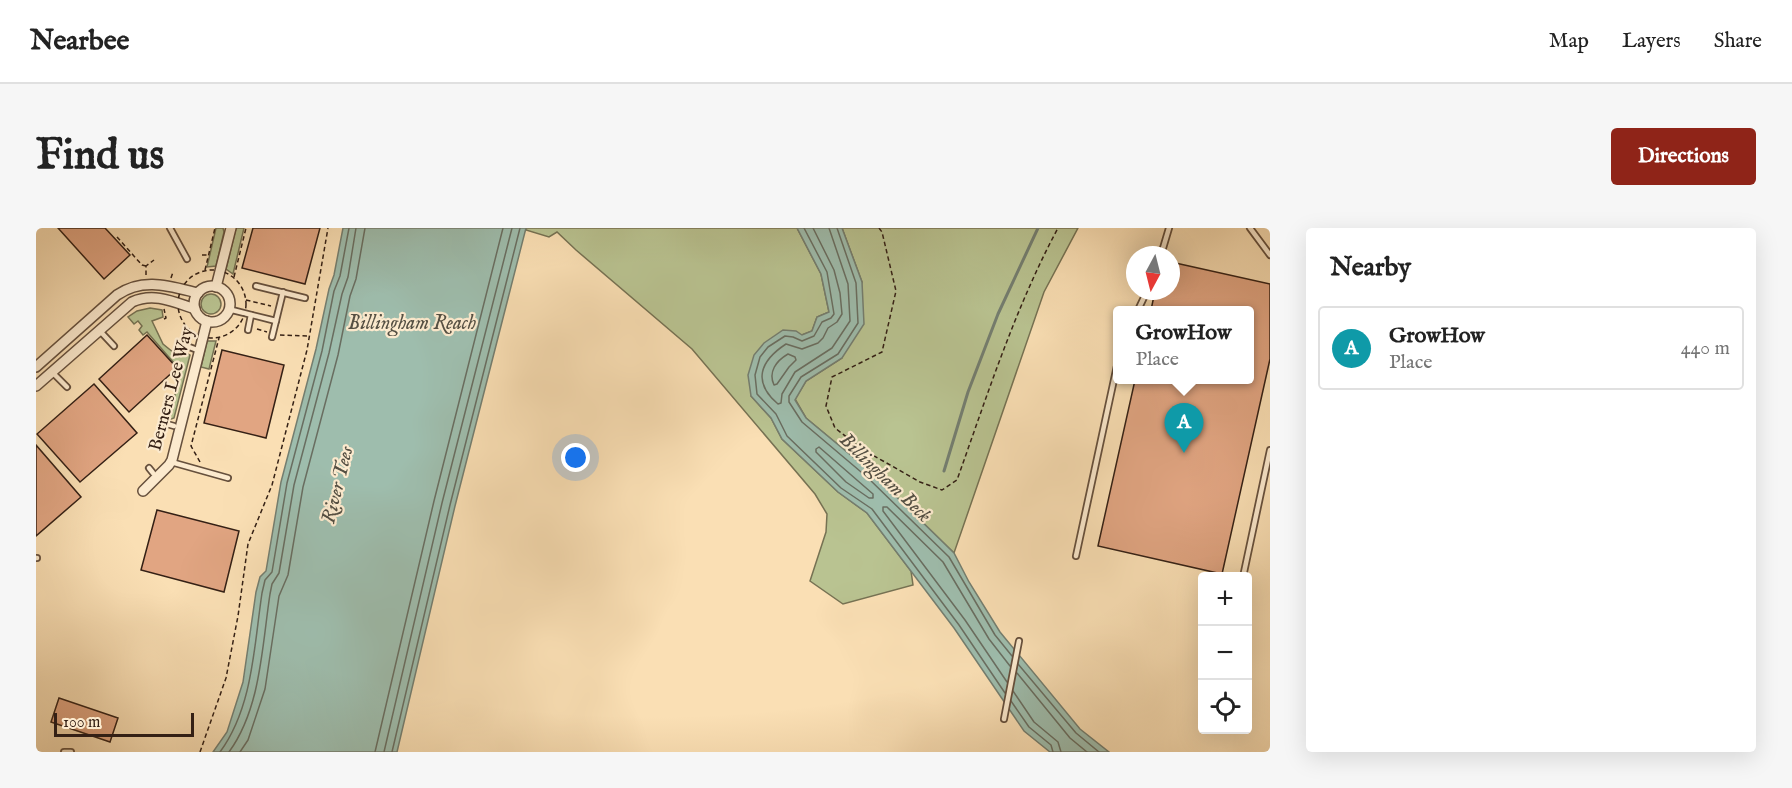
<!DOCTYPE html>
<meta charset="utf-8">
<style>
body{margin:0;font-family:"IM FELL English",serif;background:#f6f6f6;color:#222}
.controls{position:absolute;right:18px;bottom:18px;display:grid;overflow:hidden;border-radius:6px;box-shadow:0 6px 24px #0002}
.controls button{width:54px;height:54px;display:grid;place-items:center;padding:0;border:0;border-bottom:2px solid #e0e0e0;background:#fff;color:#222;font:30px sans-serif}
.compass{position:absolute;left:1090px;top:18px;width:54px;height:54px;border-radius:50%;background:#fff;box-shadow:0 6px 24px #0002;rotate:187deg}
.scale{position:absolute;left:18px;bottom:15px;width:140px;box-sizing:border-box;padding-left:6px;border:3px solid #342015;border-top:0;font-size:16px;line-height:21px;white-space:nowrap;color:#342015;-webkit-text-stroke:4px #fceace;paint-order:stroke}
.you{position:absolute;left:540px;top:230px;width:21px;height:21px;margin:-15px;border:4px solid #fff;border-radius:50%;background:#1a73e8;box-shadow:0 0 0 9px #1a73e833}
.badge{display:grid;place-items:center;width:39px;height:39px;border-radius:50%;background:#8f2418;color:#fff;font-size:20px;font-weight:700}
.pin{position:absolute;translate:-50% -50px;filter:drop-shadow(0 2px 3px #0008)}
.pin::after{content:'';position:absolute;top:32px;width:21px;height:18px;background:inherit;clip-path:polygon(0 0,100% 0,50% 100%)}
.popup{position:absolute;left:1077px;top:78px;width:141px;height:78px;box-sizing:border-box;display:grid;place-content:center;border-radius:6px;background:#fff;filter:drop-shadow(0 2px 4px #0005);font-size:20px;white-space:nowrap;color:#767676}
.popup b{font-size:22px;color:#222}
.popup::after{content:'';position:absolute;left:50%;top:100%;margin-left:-12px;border:12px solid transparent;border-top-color:#fff}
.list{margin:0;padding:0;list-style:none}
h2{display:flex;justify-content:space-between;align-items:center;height:78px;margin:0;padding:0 24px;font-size:26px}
h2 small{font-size:20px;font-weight:400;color:#767676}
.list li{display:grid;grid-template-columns:39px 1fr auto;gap:18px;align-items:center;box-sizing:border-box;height:84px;margin:0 12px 12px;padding:0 12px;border:2px solid #e0e0e0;border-radius:6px}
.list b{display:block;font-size:22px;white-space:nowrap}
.list p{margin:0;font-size:20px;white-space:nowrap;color:#767676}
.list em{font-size:20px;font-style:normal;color:#767676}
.icon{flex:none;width:33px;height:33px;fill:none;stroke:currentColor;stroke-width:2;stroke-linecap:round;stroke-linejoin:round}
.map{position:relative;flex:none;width:1234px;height:524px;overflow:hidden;border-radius:6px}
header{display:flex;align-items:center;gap:36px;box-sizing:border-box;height:84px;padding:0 30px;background:#fff;border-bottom:2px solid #e0e0e0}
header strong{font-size:28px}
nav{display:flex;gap:33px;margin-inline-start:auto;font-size:21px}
.intro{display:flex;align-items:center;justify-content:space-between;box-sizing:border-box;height:144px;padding:0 36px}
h1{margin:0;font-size:42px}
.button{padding:15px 27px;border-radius:6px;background:#8f2418;color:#fff;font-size:21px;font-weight:700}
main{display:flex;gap:36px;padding:0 36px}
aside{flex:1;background:#fff;border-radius:6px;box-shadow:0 6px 24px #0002}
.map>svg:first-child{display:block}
.green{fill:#b9c391;stroke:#767253;stroke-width:1.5}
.water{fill:#9ebdad;stroke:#747e70;stroke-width:1.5}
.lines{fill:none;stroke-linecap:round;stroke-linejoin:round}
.shore{stroke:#696e61;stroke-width:1.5}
.stream{stroke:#747e70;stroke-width:3}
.building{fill:#e1a582;stroke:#342015;stroke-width:1.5}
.service-casing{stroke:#66503d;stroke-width:8}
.minor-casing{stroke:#66503d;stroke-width:12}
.path{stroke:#342015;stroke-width:1.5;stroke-dasharray:4.5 3;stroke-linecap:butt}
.service{stroke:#fceace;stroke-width:4.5}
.minor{stroke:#fceace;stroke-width:9}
.labels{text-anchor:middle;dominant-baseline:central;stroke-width:4.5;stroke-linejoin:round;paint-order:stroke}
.street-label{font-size:18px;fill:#342015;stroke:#fceace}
.water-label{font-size:20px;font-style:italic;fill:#544f43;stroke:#fceace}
</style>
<header>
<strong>Nearbee</strong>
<nav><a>Map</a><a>Layers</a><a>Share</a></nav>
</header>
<div class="intro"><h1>Find us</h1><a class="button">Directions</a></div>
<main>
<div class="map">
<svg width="1234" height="524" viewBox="0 0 1234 524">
<rect width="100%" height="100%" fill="#fadfb4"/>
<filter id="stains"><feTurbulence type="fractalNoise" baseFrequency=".00333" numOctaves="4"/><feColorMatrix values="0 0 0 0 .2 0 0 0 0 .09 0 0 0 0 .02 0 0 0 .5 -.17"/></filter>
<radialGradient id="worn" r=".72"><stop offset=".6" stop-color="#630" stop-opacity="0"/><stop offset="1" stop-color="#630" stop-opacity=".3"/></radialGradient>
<g class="green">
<polygon points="180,0 187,0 188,4 180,38 171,39"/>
<polygon points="200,0 208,0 197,46 190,41"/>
<polygon points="490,0 761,0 785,46 793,84 781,89 776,103 766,107 715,168 735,190 746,211 802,264 831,285 875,343 877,357 807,376 774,353 790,304 791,286 779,266 656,121 540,22 521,4 513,9 490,2"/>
<polygon points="806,0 1042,0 1008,64 918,325 835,244 770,190 759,171 770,153 806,130 826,54"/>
<circle cx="175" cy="76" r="10"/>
<polygon points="114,80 126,82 127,89 116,93 127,116 143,129 147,123 154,127 138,190 132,192 143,152 140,148 145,143 111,104 107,107 103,102 106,98 102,93 98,96 92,89 101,83"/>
<polygon points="171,113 180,113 173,141 165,139"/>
</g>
<g class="water">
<polygon points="307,0 490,0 419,278 361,524 177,524 191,504 207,454 220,364 224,349 230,343 245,254 280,121 293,61 298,47"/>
<polygon points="761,0 806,0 826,54 828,96 806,130 770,153 759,172 770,190 835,244 918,325 933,354 964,404 1044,501 1073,524 1014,524 988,503 918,400 831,285 802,264 746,211 735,190 715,168 712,147 718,127 728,115 747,102 760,103 766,107 776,103 781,89 793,84 785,46"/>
</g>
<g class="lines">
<g class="shore">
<polyline points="768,0 791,44 798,86 795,90 786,94 778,108 766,113 757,109 749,108 732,119 724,129 719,147 721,166 740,186 751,208 805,260 836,281 923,397 969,465"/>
<path d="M777,0L798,42L804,65L806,86L801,94L792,100L787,110L782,115L766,121L750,116C724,133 716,154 742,176L745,175L746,166L759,144L796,120L814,93L812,56L793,0"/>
<polyline points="801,0 820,55 822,95 802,126 765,149 753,168 753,174 766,194 831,249 913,329 959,407 976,428"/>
<path d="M752,126L759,129L760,132L753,139L741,156L738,157C732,144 740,133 752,126Z"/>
<polygon points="783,219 837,266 837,270 833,270 810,254 780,224 780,221"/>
<polyline points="982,436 1040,505 1063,524"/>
<polyline points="981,445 1034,510 1051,524"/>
<polyline points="971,454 929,392 847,283 847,279 851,279 907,334 953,411 974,438"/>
<polyline points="977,463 998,494 1022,514 1025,524"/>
<polyline points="975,473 993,499 1015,517 1017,524"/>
<path d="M184,524C217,479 218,418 226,365L229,352L236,344L251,255L286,123L298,63L304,48L313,0"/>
<path d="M193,524C225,480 226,418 234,366L236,356L243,345L258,257L293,125L306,66L312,49L320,0"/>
<polyline points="204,524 212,512 229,461 243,368 252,347 267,259 302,127 314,68 320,51 329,0"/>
<polyline points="339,524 398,273 467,0"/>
<polyline points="348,524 406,275 476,0"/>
<polyline points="356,524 414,277 484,0"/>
</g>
<polyline class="stream" points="908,243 932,164 962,86 1002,0"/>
</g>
<g class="building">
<polygon points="22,0 69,0 94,27 68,51"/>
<polygon points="217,0 284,0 269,56 206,40"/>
<polygon points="1135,34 1234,56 1234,131 1186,346 1062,318 1099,152 1214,152 1214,82 1115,82 1119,63 1135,63"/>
<polygon points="111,107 141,140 93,184 63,151"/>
<polygon points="186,122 248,137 230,210 168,195"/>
<polygon points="58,156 101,205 44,254 1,206"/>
<polygon points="0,217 45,269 0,308"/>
<polygon points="121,282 203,303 188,364 105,342"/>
<polygon points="23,470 82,490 74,514 15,494"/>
</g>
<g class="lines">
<g class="service-casing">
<g id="service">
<polyline points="134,0 151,31"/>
<polyline points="1214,0 1234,27"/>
<polyline points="1125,27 1133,0"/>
<polyline points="220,58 269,70"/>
<polyline points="192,81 240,93"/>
<polyline points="1102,82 1111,63"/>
<polyline points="63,102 78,118"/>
<polyline points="212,102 215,87"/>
<polyline points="236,109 247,64"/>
<polyline points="148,117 164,123"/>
<polyline points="16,144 31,159"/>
<polyline points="131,196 138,198"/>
<polyline points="135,234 192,250"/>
<polyline points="113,240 117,245"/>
<polyline points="1040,328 1082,133"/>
<polyline points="0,330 1,330"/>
<polyline points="1207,349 1234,222"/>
<polyline points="968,491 983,413"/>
<polyline points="28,524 35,524"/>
</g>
</g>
<g class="minor-casing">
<g id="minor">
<circle cx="176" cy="76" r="18"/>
<polyline points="180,59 195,0"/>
<path d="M0,139L81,67C107,49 133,58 162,65"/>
<path d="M0,158L96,74C118,64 138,74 159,81"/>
<polyline points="107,263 133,237 136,232 171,93"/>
</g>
</g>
<g class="path">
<path d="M843,0L846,4L860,63L846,124L796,149L790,178L799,200L826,221L884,254L906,262L921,252C951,168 979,80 1022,0"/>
<polyline points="81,9 106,37 110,38"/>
<polyline points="166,27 171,27"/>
<circle cx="176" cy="76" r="34"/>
<polyline points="169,42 179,0"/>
<polyline points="110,47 110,38 118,32"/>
<polyline points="198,49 210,0"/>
<polyline points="135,50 137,44"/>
<polyline points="210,72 235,78"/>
<polyline points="128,91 130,90 128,81"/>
<polyline points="221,101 231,104"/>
<polyline points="244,107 272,108"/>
<polyline points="164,234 155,218 183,110"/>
<polyline points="164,524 190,450 202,388 212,316 236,257 271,122 292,0"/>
</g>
<use href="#service" class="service"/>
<use href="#minor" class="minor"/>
</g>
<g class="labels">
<g class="street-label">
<text transform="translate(136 161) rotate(-75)">Berners Lee Way</text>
</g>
<g class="water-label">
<text x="376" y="95">Billingham Reach</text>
<text transform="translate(849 250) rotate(44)">Billingham Beck</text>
<text transform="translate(302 257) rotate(-76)">River Tees</text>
</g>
</g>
<rect width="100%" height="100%" filter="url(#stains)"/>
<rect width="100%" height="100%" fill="url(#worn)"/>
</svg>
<div class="controls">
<button>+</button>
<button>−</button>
<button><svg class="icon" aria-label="locate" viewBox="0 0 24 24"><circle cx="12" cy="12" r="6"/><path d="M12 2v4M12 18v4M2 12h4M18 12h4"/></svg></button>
</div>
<svg class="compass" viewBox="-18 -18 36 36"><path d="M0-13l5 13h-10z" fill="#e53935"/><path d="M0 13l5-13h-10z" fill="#767676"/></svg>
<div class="scale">100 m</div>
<div class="you"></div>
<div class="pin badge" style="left:1148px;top:225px;background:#0f9aa8">A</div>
<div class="popup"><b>GrowHow</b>Place</div>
</div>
<aside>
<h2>Nearby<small></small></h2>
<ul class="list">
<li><span class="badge" style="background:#0f9aa8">A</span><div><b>GrowHow</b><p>Place</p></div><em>440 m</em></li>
</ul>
</aside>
</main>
